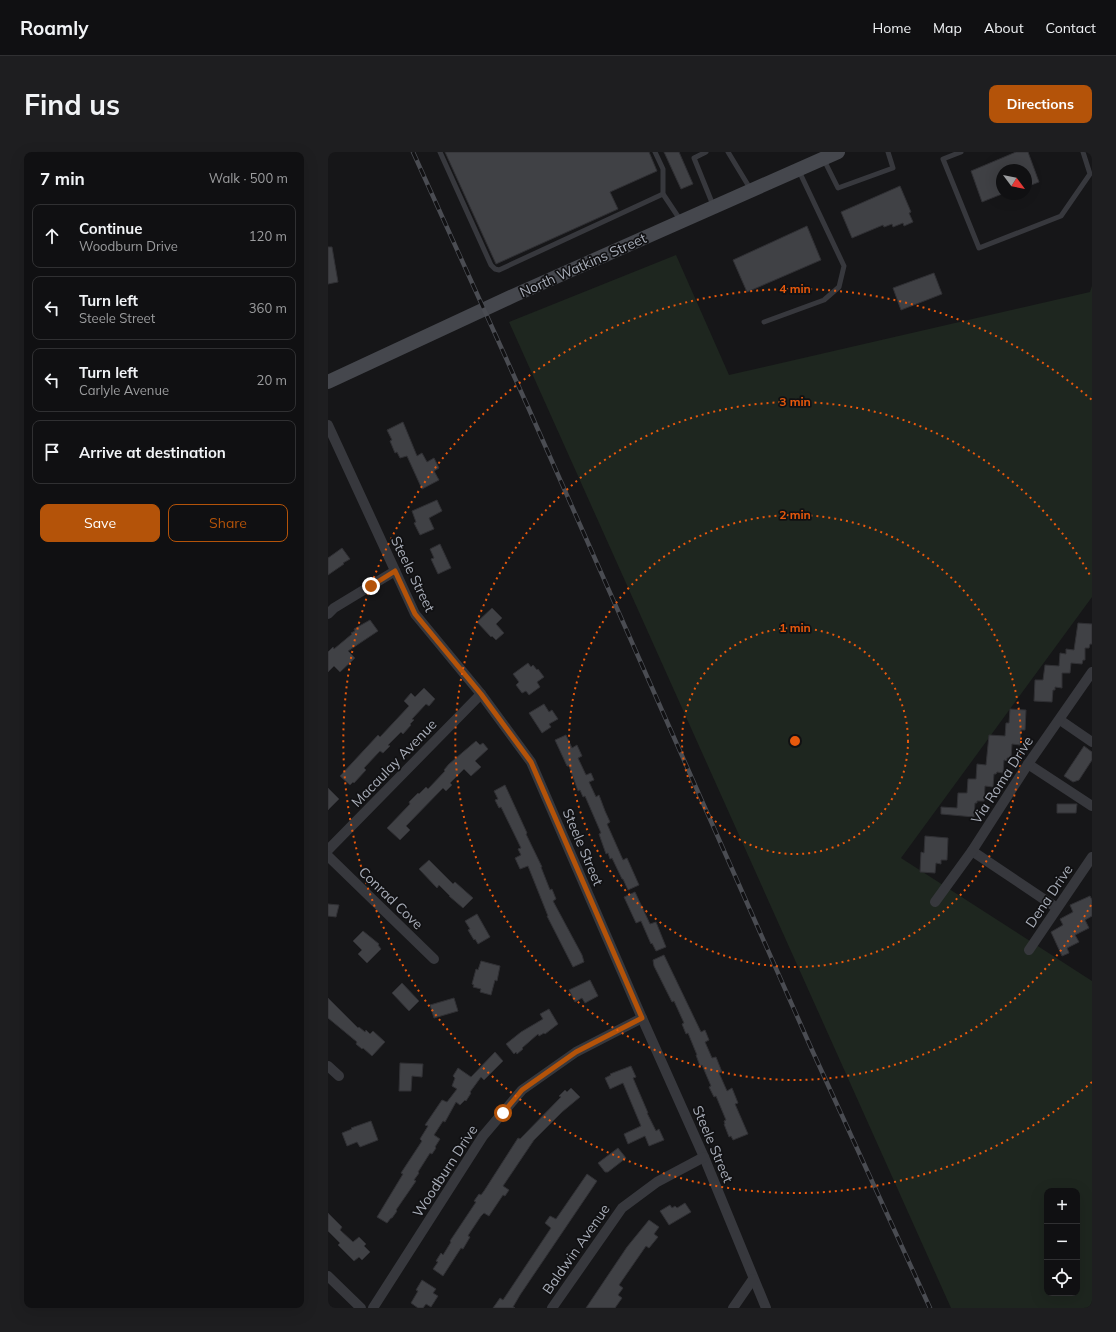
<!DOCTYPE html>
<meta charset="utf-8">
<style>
body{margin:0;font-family:Mulish,sans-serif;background:#1e1e20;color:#f1f3f6}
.controls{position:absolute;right:12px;bottom:12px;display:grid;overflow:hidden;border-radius:8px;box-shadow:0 4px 16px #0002}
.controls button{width:36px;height:36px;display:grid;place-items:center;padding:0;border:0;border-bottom:1px solid #303032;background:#101012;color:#f1f3f6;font:20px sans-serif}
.compass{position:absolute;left:668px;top:12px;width:36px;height:36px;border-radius:50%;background:#101012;box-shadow:0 4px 16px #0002;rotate:122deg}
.stop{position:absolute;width:12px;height:12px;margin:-9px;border:3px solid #b45309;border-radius:50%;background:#fff}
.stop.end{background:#b45309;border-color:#fff;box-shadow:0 1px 4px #0008}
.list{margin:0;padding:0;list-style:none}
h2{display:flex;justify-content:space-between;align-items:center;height:52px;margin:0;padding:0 16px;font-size:17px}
h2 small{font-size:13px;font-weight:400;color:#9c9d9f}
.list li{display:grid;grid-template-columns:26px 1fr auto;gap:12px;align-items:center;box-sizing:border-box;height:64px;margin:0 8px 8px;padding:0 8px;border:1px solid #303032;border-radius:8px}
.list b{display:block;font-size:15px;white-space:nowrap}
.list p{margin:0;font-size:13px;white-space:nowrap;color:#9c9d9f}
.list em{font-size:13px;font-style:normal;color:#9c9d9f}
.actions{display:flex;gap:8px;padding:12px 16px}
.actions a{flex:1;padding:9px 0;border:1px solid #b45309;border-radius:8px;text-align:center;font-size:14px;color:#b45309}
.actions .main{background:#b45309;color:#fff}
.icon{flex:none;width:22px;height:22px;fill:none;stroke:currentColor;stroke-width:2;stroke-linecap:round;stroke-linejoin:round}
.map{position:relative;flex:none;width:764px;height:1156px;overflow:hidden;border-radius:8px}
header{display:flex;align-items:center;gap:24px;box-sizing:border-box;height:56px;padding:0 20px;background:#101012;border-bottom:1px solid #303032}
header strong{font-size:19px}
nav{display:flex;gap:22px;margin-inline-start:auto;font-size:14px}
.intro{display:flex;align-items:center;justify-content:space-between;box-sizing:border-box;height:96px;padding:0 24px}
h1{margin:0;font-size:28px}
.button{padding:10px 18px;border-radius:8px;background:#b45309;color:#fff;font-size:14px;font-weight:700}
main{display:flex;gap:24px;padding:0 24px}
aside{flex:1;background:#101012;border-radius:8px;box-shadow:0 4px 16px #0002}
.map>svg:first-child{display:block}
.green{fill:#1e261f;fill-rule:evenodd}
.building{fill:#404145;stroke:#303034}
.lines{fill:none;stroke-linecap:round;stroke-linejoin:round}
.service{stroke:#37383d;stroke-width:5}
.minor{stroke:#37383d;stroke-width:10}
.secondary{stroke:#45474d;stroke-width:14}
.rail-casing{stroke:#4a4c52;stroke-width:4.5}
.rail{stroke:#111113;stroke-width:3;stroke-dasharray:9;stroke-linecap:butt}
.route{stroke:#b45309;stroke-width:5}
.ring{fill:none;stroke:#e8590c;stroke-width:2;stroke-dasharray:2 4}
.labels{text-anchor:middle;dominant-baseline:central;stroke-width:3.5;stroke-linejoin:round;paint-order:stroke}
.street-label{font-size:14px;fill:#a8adb8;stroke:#111113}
.centre{fill:#e8590c;stroke:#111113;stroke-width:2}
.ring-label{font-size:12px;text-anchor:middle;font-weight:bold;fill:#e8590c;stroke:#111113;stroke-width:3.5;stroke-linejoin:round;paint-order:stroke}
</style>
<header>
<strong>Roamly</strong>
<nav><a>Home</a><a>Map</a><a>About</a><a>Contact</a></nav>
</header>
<div class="intro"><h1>Find us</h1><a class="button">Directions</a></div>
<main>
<aside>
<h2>7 min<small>Walk · 500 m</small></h2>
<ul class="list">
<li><svg class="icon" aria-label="ahead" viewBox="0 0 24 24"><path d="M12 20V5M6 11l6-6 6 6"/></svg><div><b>Continue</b><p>Woodburn Drive</p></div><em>120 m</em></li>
<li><svg class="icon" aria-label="left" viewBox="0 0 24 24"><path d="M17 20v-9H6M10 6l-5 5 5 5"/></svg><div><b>Turn left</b><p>Steele Street</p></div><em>360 m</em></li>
<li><svg class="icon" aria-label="left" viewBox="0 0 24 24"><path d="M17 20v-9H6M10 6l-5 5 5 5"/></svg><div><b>Turn left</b><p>Carlyle Avenue</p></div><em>20 m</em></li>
<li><svg class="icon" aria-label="arrive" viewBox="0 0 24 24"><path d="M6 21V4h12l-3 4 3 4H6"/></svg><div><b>Arrive at destination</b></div></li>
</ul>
<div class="actions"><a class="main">Save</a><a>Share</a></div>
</aside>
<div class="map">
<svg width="764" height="1156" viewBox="0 0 764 1156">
<rect width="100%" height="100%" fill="#161618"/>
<path class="green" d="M348,103L401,223L762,140L764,134V445L573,706L764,829V1156H623L181,170ZM719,1039H749V1141H719Z"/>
<g class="building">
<polygon points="117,0 321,0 329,19 282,40 290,57 168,112"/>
<polygon points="336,0 351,0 365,32 353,37"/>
<polygon points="688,0 700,0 711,30 698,35 698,18 674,18 674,42 654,50 643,19"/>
<polygon points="572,34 583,60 581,61 585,70 576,74 575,71 565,75 564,72 556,75 555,73 524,86 513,60"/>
<polygon points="479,74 493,108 419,140 405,108"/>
<polygon points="0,95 4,95 10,130 0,132"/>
<polygon points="606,121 614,142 573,158 565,136"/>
<polygon points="75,270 89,304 94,301 99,310 106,306 111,316 106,319 111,328 94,337 79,304 72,306 69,300 67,301 62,289 64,288 59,278"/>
<polygon points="109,348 114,359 101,366 106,377 92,383 86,371 88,370 84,359"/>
<polygon points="112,392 123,416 110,422 103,407 106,406 102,397"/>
<polygon points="14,396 22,407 15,411 16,412 0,423 0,406"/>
<polygon points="164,456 174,466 168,472 176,481 168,488 164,484 163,485 149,470"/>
<polygon points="42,468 50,479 20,499 27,506 12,520 6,514 0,520 0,500 5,495 6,497 24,482 23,481 27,479 26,477"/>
<polygon points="750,471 764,472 764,492 762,492 761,496 757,496 757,508 755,508 754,512 743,511 742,521 734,521 734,536 727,535 727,538 725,538 724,550 706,549 707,528 715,528 717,513 731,514 732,501 738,502 738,497 746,498"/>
<polygon points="200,511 203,515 205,513 209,518 210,517 216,525 209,530 212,535 201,543 198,539 194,541 188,533 191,530 185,522"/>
<polygon points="96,536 107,547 101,554 98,552 84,567 86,568 82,572 83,573 75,582 73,580 60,593 62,594 55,601 52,599 36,616 38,618 26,631 25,630 22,633 12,624 50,583 52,585 81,554 76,549 83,541 87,545"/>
<polygon points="216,552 221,560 224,558 230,567 221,572 223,575 214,581 201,561"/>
<polygon points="682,557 698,558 697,578 693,578 692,593 684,592 683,606 679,606 679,609 676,608 675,621 669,620 668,622 666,622 665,635 657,634 656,649 649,649 649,651 647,651 646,665 613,662 613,655 629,656 630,641 639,641 640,627 648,627 649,612 658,613 661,583 677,584 678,571 681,571"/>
<polygon points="238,583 244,596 249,593 254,604 250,606 258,623 263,621 266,628 261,630 268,645 271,643 277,659 282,670 279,672 295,708 299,706 311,733 300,738 295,727 294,727 284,706 282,707 280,701 278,702 271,682 273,681 257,644 255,645 252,638 250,639 241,614 239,614 227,588"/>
<polygon points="148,589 152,593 155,591 160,597 147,609 153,615 143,624 136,617 122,631 124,633 118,639 115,636 78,674 82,678 72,688 59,676 82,652 81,650 90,641 91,642 98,635 100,637 117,619 116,618 121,612"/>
<polygon points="756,594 764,600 764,608 751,628 745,630 736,624"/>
<polygon points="177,633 199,681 198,682 214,715 213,715 222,738 224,737 228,747 225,749 254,803 256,810 245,815 219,764 220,764 200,714 192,717 187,706 193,703 190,697 193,696 173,655 171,656 167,648 170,647 166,639"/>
<polygon points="0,636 11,647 0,658"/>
<polygon points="729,652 749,652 748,661 729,661"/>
<polygon points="597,684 620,686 619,708 613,708 613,712 608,711 607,721 592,720 593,700 596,701"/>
<polygon points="101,708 125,732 127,730 145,746 135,756 121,744 122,744 111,733 109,736 91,717"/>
<polygon points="307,740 322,772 328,770 338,795 328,799 324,791 323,792 313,769 308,771 296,745"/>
<polygon points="762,744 764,748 764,764 757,768 761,776 747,783 751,790 739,796 741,801 734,804 723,780 735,773 732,767 745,760 742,753"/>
<polygon points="0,752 11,753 8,765 0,764"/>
<polygon points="149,762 162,785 150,792 147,787 146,788 140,778 142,777 137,769"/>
<polygon points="35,779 51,792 50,793 53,797 39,811 30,802 34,798 25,789"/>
<polygon points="336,803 373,880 377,878 381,888 377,890 384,906 388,905 394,920 391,921 399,939 404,936 410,951 407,952 420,982 405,988 403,984 401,985 396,972 397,972 396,969 398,968 388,944 386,945 381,935 383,934 374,913 372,914 368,903 369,903 360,881 358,882 354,872 356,871 346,849 344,850 326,814 325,808"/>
<polygon points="153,809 172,814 169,829 167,828 163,843 152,840 153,837 145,835 146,833 144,832 148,817 150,818"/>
<polygon points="262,828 270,844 257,851 254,846 247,850 241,838"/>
<polygon points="74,831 91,849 81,859 64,841"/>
<polygon points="0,846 30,876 31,875 37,880 38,878 42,882 45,879 57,890 44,904 35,896 34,897 28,892 29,890 0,866"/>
<polygon points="126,846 130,859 106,866 102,853"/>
<polygon points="221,857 230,872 217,882 216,881 211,884 210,882 194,896 195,897 189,902 188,900 186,902 178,892 193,880 215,867 212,862"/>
<polygon points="167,900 175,909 156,928 153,925 142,940 143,941 138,949 137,948 132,953 128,950 117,970 115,969 106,983 112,987 107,995 108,996 104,1002 102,1001 90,1020 91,1021 86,1028 88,1029 68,1058 69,1059 64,1066 63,1066 59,1071 49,1065 75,1022 73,1021 94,989 92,987 100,974 97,973 114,948 119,950 129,937 124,934 127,926 125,924 130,916 143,925"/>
<polygon points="72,911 95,912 94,925 84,924 83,939 71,939"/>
<polygon points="303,914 308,925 305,926 320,961 319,961 328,979 331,977 336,988 321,994 317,984 300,992 296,982 313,974 295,931 282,937 277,926 283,923 282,922"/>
<polygon points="243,936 252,945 234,960 206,988 175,1034 181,1038 177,1044 175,1043 161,1064 156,1061 153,1064 141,1082 140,1084 142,1085 135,1097 133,1096 115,1124 105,1117 110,1110 108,1109 113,1101 115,1103 123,1090 122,1089 148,1050 146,1049 151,1042 153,1043 156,1039 190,986 192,987 233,945 231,944 237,938 239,940"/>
<polygon points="43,969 50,988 32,995 29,990 19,994 14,981 24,977 23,976"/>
<polygon points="290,996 298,1006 280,1020 277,1020 270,1011"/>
<polygon points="259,1022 269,1029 192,1143 185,1155 187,1156 165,1156 172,1146 175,1148 223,1076 217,1071 222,1064 228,1067"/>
<polygon points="357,1051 363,1060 341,1073 332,1059 342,1053 344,1056 347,1054 349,1056"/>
<polygon points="0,1061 14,1075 12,1078 25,1090 31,1085 38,1092 36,1094 42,1100 34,1108 31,1105 26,1109 10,1093 12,1091 0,1079"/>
<polygon points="321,1068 331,1075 326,1082 330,1085 321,1096 318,1094 291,1133 295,1136 290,1143 294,1146 287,1156 258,1156 299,1095"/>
<polygon points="94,1128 108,1137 105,1141 110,1144 103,1155 98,1152 95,1156 90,1156 83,1151 90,1139 88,1138"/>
</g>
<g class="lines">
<g class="service">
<polyline points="112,0 163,113 167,117 171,118 335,42"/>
<polyline points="327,0 335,17 335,42 353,69"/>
<polyline points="378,0 366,6 385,53"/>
<polyline points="400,0 423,38"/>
<polyline points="633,0 615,7 651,96 733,64 762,22 755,0"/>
<polyline points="496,8 510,36 565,16 560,0"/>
<polyline points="436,170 496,148 511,135 516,114 471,19"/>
</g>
<g class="minor">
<polyline points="0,273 87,462 153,542 203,610 314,866 376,1005 438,1156"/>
<polyline points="0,462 6,456 67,419"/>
<polyline points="732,568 764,590"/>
<polyline points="700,612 764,654"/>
<polyline points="0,698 153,542"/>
<polyline points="644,699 729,756"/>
<polyline points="0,704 106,807"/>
<polyline points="607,750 644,699 700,612 764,520"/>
<polyline points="701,798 764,705"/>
<polyline points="0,914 11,924"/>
<polyline points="0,1124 33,1156"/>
<polyline points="45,1156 155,984 194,938 248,900 314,866"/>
<polyline points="224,1156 294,1056 329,1030 376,1005"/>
<polyline points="405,1156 425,1127"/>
</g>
<polyline class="secondary" points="0,230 187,143 510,0"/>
<g class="rail-casing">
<polyline id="rail" points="85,0 200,255 484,898 602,1156"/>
</g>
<use href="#rail" class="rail"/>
</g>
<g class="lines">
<polyline class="route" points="43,434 67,419 87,462 153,542 203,610 314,866 248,900 194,938 175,961"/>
</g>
<g class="ring">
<circle cx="467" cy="589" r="113"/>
<circle cx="467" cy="589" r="226"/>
<path d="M763 753A339 339 0 1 1 763 425"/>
<path d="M764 930A452 452 0 1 1 764 248"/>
</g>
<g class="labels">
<g class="street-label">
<text transform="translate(255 113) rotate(-24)">North Watkins Street</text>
<text transform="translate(85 422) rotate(64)">Steele Street</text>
<text transform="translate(66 611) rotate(-46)">Macaulay Avenue</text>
<text transform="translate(674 628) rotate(-57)">Via Roma Drive</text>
<text transform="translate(255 695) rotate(67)">Steele Street</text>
<text transform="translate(721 744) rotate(-56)">Dena Drive</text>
<text transform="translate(63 746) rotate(44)">Conrad Cove</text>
<text transform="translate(385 992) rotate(67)">Steele Street</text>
<text transform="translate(117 1019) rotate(-57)">Woodburn Drive</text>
<text transform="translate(248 1097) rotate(-55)">Baldwin Avenue</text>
</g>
</g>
<circle cx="467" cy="589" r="6" class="centre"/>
<g class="ring-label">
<text x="467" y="141">4 min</text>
<text x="467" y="254">3 min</text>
<text x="467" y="367">2 min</text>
<text x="467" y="480">1 min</text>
</g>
</svg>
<div class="controls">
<button>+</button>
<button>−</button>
<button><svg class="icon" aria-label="locate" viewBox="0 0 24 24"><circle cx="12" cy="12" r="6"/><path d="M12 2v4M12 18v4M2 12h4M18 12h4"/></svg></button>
</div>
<svg class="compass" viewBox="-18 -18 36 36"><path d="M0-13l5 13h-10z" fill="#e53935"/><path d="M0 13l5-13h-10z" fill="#9c9d9f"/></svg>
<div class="stop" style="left:175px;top:961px"></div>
<div class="stop end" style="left:43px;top:434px"></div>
</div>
</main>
